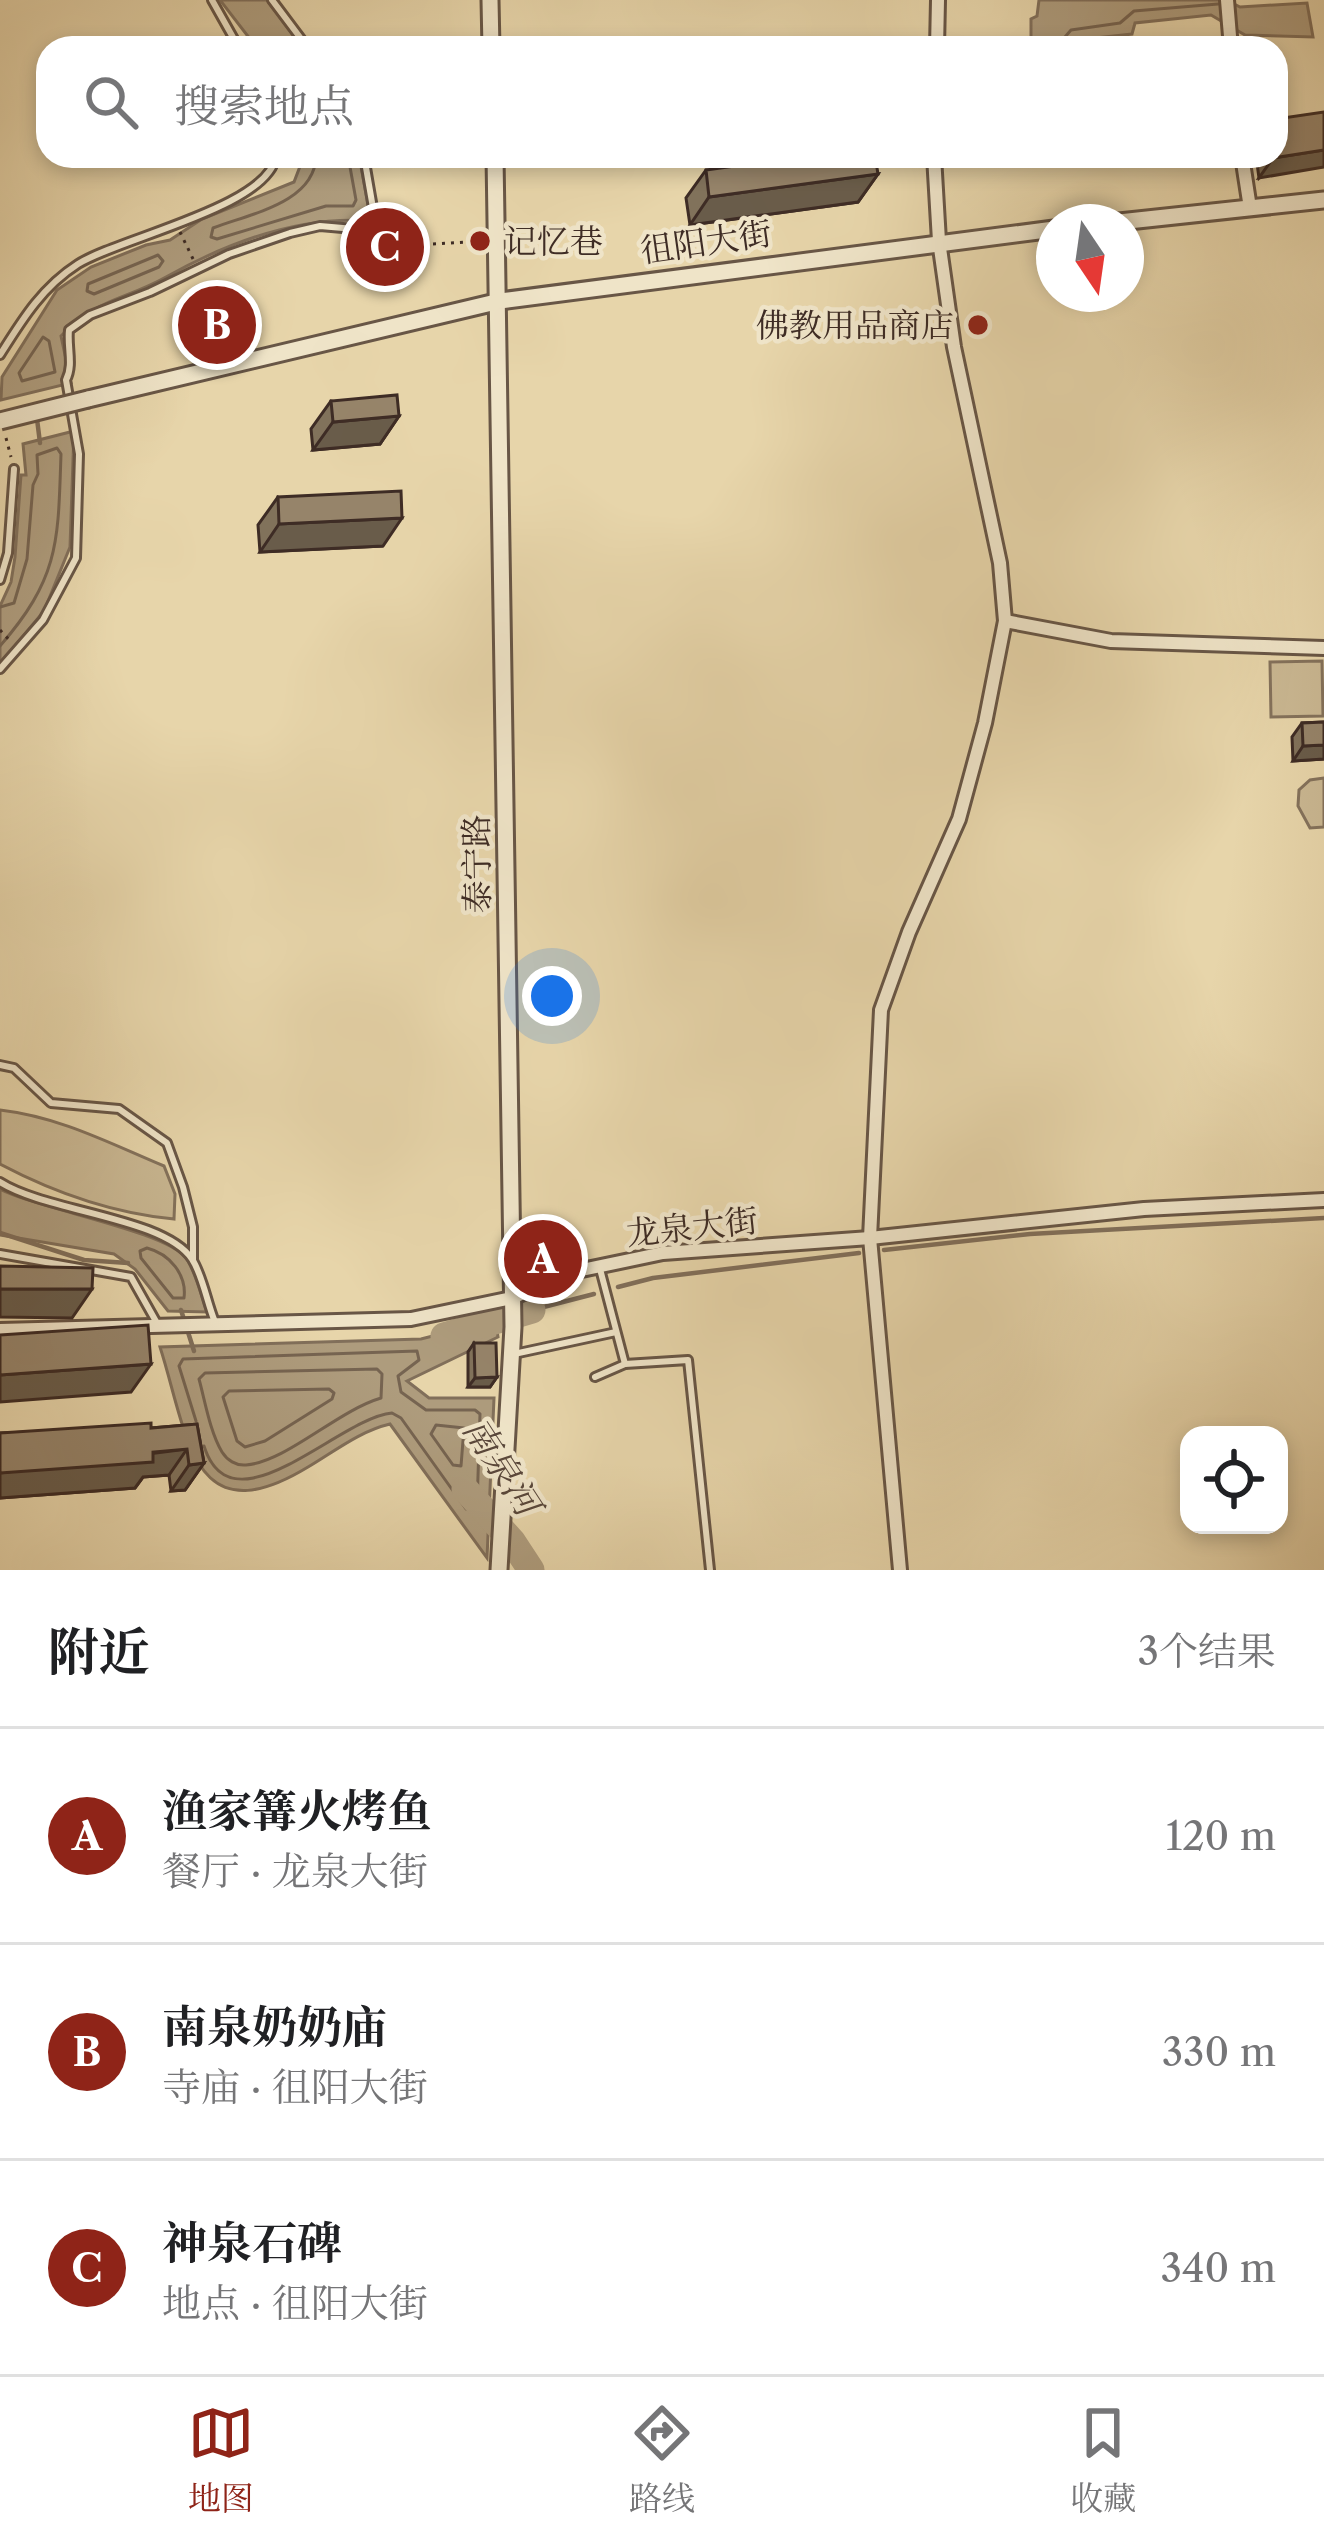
<!DOCTYPE html>
<html lang="zh">
<meta charset="utf-8">
<style>
body{margin:0;font-family:"Libre Caslon Text","Noto Serif SC",serif;background:#f2f2f2;color:#202124}
.controls{position:absolute;right:36px;bottom:36px;display:grid;overflow:hidden;border-radius:24px;box-shadow:0 6px 18px #0003}
.controls button{width:108px;height:108px;display:grid;place-items:center;padding:0;border:0;border-bottom:3px solid #e0e0e0;background:#fff;color:#202124;font:60px sans-serif}
.compass{position:absolute;left:1036px;top:204px;width:108px;height:108px;border-radius:50%;background:#fff;box-shadow:0 6px 18px #0003;rotate:167deg}
.you{position:absolute;left:552px;top:996px;width:42px;height:42px;margin:-30px;border:9px solid #fff;border-radius:50%;background:#1a73e8;box-shadow:0 0 0 18px #1a73e833}
.badge{display:grid;place-items:center;width:78px;height:78px;border-radius:50%;background:#8f2418;color:#fff;font-size:39px;font-weight:700}
.pin{position:absolute;translate:-50% -50%;border:6px solid #fff;box-shadow:0 3px 12px #0006}
.list{margin:0;padding:0;list-style:none}
h2{display:flex;justify-content:space-between;align-items:center;height:156px;margin:0;padding:0 48px;font-size:51px}
h2 small{font-size:39px;font-weight:400;color:#757577}
.list li{display:grid;grid-template-columns:78px 1fr auto;gap:36px;align-items:center;box-sizing:border-box;height:216px;padding:0 48px;border-top:3px solid #e0e0e0}
.list b{display:block;font-size:45px;white-space:nowrap}
.list p{margin:0;font-size:39px;white-space:nowrap;color:#757577}
.list em{font-size:39px;font-style:normal;color:#757577}
.icon{flex:none;width:66px;height:66px;fill:none;stroke:currentColor;stroke-width:2;stroke-linecap:round;stroke-linejoin:round}
.map{position:relative;flex:none;width:1324px;height:1570px;overflow:hidden}
.search{position:absolute;background:#fff;box-shadow:0 6px 18px #0003;left:36px;right:36px;top:36px;height:132px;display:flex;align-items:center;gap:30px;box-sizing:border-box;padding:0 42px;border-radius:36px;color:#757577;font-size:45px}
.sheet{height:804px;background:#fff}
nav{display:flex;justify-content:space-around;align-items:center;box-sizing:border-box;height:168px;border-top:3px solid #e0e0e0;background:#fff;font-size:33px;color:#757577}
nav a{display:grid;justify-items:center;gap:6px}
nav .on{color:#8f2418}
.map>svg:first-child{display:block}
.green{fill:#cab893;stroke:#84725c;stroke-width:3}
.water{fill:#ae9c7d;stroke:#816f5a;stroke-width:3}
.lines{fill:none;stroke-linecap:round;stroke-linejoin:round}
.shore{stroke:#766451;stroke-width:3}
.stream{stroke:#816f5a;stroke-width:4.5}
.river{stroke:#ae9c7d;stroke-width:27}
.service-casing{stroke:#685646;stroke-width:12}
.minor-casing{stroke:#685646;stroke-width:18}
.tertiary-casing{stroke:#685646;stroke-width:21}
.path{stroke:#3e2c25;stroke-width:3;stroke-dasharray:3 6;stroke-linecap:butt}
.service{stroke:#efe4c8;stroke-width:6}
.minor{stroke:#efe4c8;stroke-width:12}
.tertiary{stroke:#efe4c8;stroke-width:15}
.tertiary-bridge-casing{stroke:#685646;stroke-width:21;stroke-linecap:butt}
.tertiary-bridge{stroke:#efe4c8;stroke-width:15}
.wall{fill:#81725b;stroke:#3e2c25;stroke-width:3}
.shaded-wall{fill:#695c4a;stroke:#3e2c25;stroke-width:3}
.building{fill:#96846a;stroke:#3e2c25;stroke-width:3}
.poi-dot{fill:#8f2418;stroke:#efe4c8;stroke-width:4.5}
.labels{text-anchor:middle;dominant-baseline:central;stroke-width:9;stroke-linejoin:round;paint-order:stroke}
.poi-label{font-size:33px;fill:#3e2c25;stroke:#efe4c8;text-anchor:start}
.street-label{font-size:33px;fill:#3e2c25;stroke:#efe4c8}
.water-label{font-size:36px;font-style:italic;fill:#5a483b;stroke:#efe4c8}
</style>
<div class="map">
<svg width="1324" height="1570" viewBox="0 0 1324 1570">
<rect width="100%" height="100%" fill="#e7d5aa"/>
<filter id="stains"><feTurbulence type="fractalNoise" baseFrequency=".00167" numOctaves="4"/><feColorMatrix values="0 0 0 0 .2 0 0 0 0 .09 0 0 0 0 .02 0 0 0 .5 -.17"/></filter>
<radialGradient id="worn" r=".72"><stop offset=".6" stop-color="#630" stop-opacity="0"/><stop offset="1" stop-color="#630" stop-opacity=".3"/></radialGradient>
<g class="green">
<polygon points="1322,661 1323,716 1271,717 1270,662"/>
<polygon points="1324,778 1324,827 1310,828 1298,806 1299,790 1310,780"/>
<path d="M0,1110C60,1117 109,1143 164,1166L175,1194L174,1219C111,1213 55,1193 0,1164Z"/>
</g>
<g class="water">
<polygon points="220,0 267,0 303,48 257,48"/>
<polygon points="1039,0 1226,0 1240,7 1307,3 1313,37 1245,35 1211,15 1135,23 1132,34 1076,40 1077,48 1031,48 1031,19 1037,16"/>
<path d="M304,156H359L371,221C300,215 227,243 166,277C123,301 99,297 61,336L71,383L1,400L2,377L57,290L91,267L146,245L170,240L202,219L294,182Z"/>
<polygon points="74,431 70,547 44,611 0,664 0,606 11,582 15,557 21,475 26,475 23,444"/>
<path d="M0,1189C38,1209 166,1231 186,1258C196,1272 201,1296 207,1312L168,1311L135,1269L114,1254L0,1235Z"/>
<path d="M496,1324L498,1337L407,1381L429,1398H494L487,1558L390,1424C360,1431 335,1451 308,1467C191,1538 188,1434 160,1347L421,1339L472,1326Z"/>
</g>
<g class="lines">
<g class="shore">
<polyline points="1064,48 1065,37 1071,30 1120,23 1134,11 1218,4"/>
<path d="M316,156C315,203 249,214 213,228L211,237L217,239L326,206H353L356,200L348,156"/>
<polygon points="158,255 163,261 159,267 94,294 87,291 88,284"/>
<polygon points="43,337 49,341 55,372 22,381 19,373"/>
<path d="M0,607L14,603L27,559L33,485L38,474L37,455L57,448L61,454C58,541 60,577 0,646"/>
<path d="M147,1248C170,1254 187,1275 184,1298H173L141,1258L140,1251Z"/>
<path d="M377,1369L382,1374L381,1398C337,1411 286,1462 246,1465C236,1466 227,1460 222,1452C210,1432 205,1401 199,1379L205,1373Z"/>
<polygon points="329,1389 334,1393 332,1399 265,1441 245,1447 237,1441 223,1397 229,1391"/>
<path d="M196,1421L179,1366L183,1359L417,1351L419,1360L398,1376L401,1392L426,1410H475L480,1414L477,1507L472,1511L466,1509L401,1418L392,1413C340,1417 232,1535 204,1446"/>
<polygon points="436,1425 464,1428 461,1466 453,1465 431,1434"/>
</g>
<g class="stream">
<polyline points="37,419 40,443"/>
<polyline points="0,1233 84,1260 128,1263"/>
<polyline points="884,1250 1030,1234 1324,1218"/>
<polyline points="618,1287 653,1278 859,1253"/>
<polyline points="181,1310 194,1351"/>
<polyline points="532,1310 594,1294"/>
</g>
<g class="river">
<polyline points="444,1336 532,1310"/>
<polyline points="465,1489 512,1541 531,1570"/>
</g>
<g class="service-casing">
<g id="service">
<polyline points="212,0 239,48"/>
<polyline points="272,0 308,48"/>
<polyline points="377,231 404,233 419,246"/>
<path d="M0,355C22,320 42,287 78,264C119,238 269,207 276,156"/>
<polyline points="0,580 8,553 14,469"/>
<path d="M0,669L43,620L76,558L79,454L66,380C74,365 67,347 69,330L90,315L150,292L229,254L290,233L320,226L377,231L364,156"/>
<polyline points="0,1065 14,1068 51,1103 119,1109 167,1143 183,1187 193,1227 193,1260"/>
<path d="M0,1182C47,1212 164,1217 192,1259C203,1276 207,1303 215,1322"/>
<polyline points="0,1254 131,1277 158,1325"/>
<polyline points="600,1269 625,1364"/>
<polyline points="514,1354 616,1332"/>
<polyline points="595,1377 625,1364 688,1360 710,1570"/>
</g>
</g>
<g class="minor-casing">
<g id="minor">
<polyline points="1227,0 1231,48"/>
<polyline points="937,48 938,0"/>
<polyline points="1242,156 1250,208"/>
<polyline points="1005,621 1111,641 1324,648"/>
<polyline points="0,1330 411,1319 512,1298 572,1272 663,1253 870,1238 1144,1209 1324,1200"/>
<polyline points="900,1570 870,1238 881,1010 909,932 959,819 985,723 1005,621 1000,563 954,347 939,241 934,156"/>
</g>
</g>
<g class="tertiary-casing">
<g id="tertiary">
<polyline points="490,0 491,48"/>
<polyline points="495,156 513,1327 499,1570"/>
<polyline points="1119,222 1324,200"/>
<polyline points="88,399 500,301 1054,229"/>
</g>
</g>
<g class="path">
<polyline points="180,232 194,261"/>
<polyline points="433,244 483,241"/>
<polyline points="6,438 11,457"/>
<polyline points="0,630 11,642"/>
</g>
<use href="#service" class="service"/>
<use href="#minor" class="minor"/>
<use href="#tertiary" class="tertiary"/>
<g class="tertiary-bridge-casing">
<polyline id="tertiary-bridge" points="0,421 88,399"/>
</g>
<use href="#tertiary-bridge" class="tertiary-bridge"/>
</g>
<g class="wall">
<polygon points="1324,112 1259,178 1256,156 1276,156"/>
<polygon points="706,170 878,174 858,202 690,225 686,198"/>
<polygon points="207,297 247,324 237,338 205,345 197,312"/>
<polygon points="331,401 399,416 380,444 313,450 311,429"/>
<polygon points="278,497 383,546 260,552 258,525"/>
<polygon points="1324,722 1324,759 1293,761 1292,737 1302,723"/>
<polygon points="474,1343 497,1377 490,1387 468,1387 468,1352"/>
<polygon points="197,1424 204,1463 185,1490 171,1491 169,1475 143,1477 135,1488 0,1498 0,1433 151,1428"/>
</g>
<g class="shaded-wall">
<polygon points="1324,150 1324,167 1259,178 1273,158"/>
<polygon points="878,174 858,202 690,225 709,197"/>
<polygon points="247,324 237,338 205,345 215,331"/>
<polygon points="399,416 380,444 313,450 333,422"/>
<polygon points="402,518 383,546 260,552 279,524"/>
<polygon points="1324,745 1324,759 1293,761 1303,746"/>
<polygon points="0,1289 92,1289 72,1318 0,1317"/>
<polygon points="151,1364 131,1392 0,1402 0,1375"/>
<polygon points="497,1377 490,1387 468,1387 475,1378"/>
<polygon points="187,1449 169,1475 143,1477 135,1488 0,1498 0,1473"/>
<polygon points="204,1463 185,1490 171,1491 189,1465"/>
</g>
<g class="building">
<polygon points="1324,112 1324,150 1273,158 1273,156 1276,156 1276,119"/>
<polygon points="806,156 875,156 878,174 709,197 706,170"/>
<polygon points="239,290 247,324 215,331 207,297"/>
<polygon points="397,395 399,416 333,422 331,401"/>
<polygon points="401,491 402,518 279,524 278,497"/>
<polygon points="1324,722 1324,745 1303,746 1302,723"/>
<polygon points="0,1266 93,1268 92,1289 0,1289"/>
<polygon points="148,1325 151,1364 0,1375 0,1335"/>
<polygon points="474,1343 496,1343 497,1377 475,1378"/>
<polygon points="151,1423 151,1428 197,1424 204,1463 189,1465 187,1449 153,1452 153,1462 0,1473 0,1433"/>
</g>
<g class="poi-dot">
<circle cx="480" cy="241" r="12"/>
<circle cx="978" cy="325" r="12"/>
</g>
<g class="labels">
<g class="poi-label">
<text x="504" y="241">记忆巷</text>
<text x="954" y="325" text-anchor="end">佛教用品商店</text>
</g>
<g class="street-label">
<text transform="translate(706 242) rotate(-8)">徂阳大街</text>
<text transform="translate(477 864) rotate(-91)">泰宁路</text>
<text transform="translate(692 1227) rotate(-6)">龙泉大街</text>
</g>
<g class="water-label">
<text transform="translate(502 1466) rotate(57)">南泉河</text>
</g>
</g>
<rect width="100%" height="100%" filter="url(#stains)"/>
<rect width="100%" height="100%" fill="url(#worn)"/>
</svg>
<div class="controls">
<button><svg class="icon" aria-label="locate" viewBox="0 0 24 24"><circle cx="12" cy="12" r="6"/><path d="M12 2v4M12 18v4M2 12h4M18 12h4"/></svg></button>
</div>
<svg class="compass" viewBox="-18 -18 36 36"><path d="M0-13l5 13h-10z" fill="#e53935"/><path d="M0 13l5-13h-10z" fill="#757577"/></svg>
<div class="you"></div>
<div class="pin badge" style="left:543px;top:1259px">A</div>
<div class="pin badge" style="left:217px;top:325px">B</div>
<div class="pin badge" style="left:385px;top:247px">C</div>
<div class="search"><svg class="icon" aria-label="search" viewBox="0 0 24 24"><circle cx="10" cy="10" r="6"/><path d="M15 15l6 6"/></svg>搜索地点</div>
</div>
<section class="sheet">
<h2>附近<small>3个结果</small></h2>
<ul class="list">
<li><span class="badge">A</span><div><b>渔家篝火烤鱼</b><p>餐厅 · 龙泉大街</p></div><em>120 m</em></li>
<li><span class="badge">B</span><div><b>南泉奶奶庙</b><p>寺庙 · 徂阳大街</p></div><em>330 m</em></li>
<li><span class="badge">C</span><div><b>神泉石碑</b><p>地点 · 徂阳大街</p></div><em>340 m</em></li>
</ul>
</section>
<nav>
<a class="on"><svg class="icon" aria-label="map" viewBox="0 0 24 24"><path d="M3 6l6-2 6 2 6-2v14l-6 2-6-2-6 2zM9 4v14M15 6v14"/></svg>地图</a>
<a><svg class="icon" aria-label="directions" viewBox="0 0 24 24"><path d="M12 3l9 9-9 9-9-9zM9 14v-3h6M13 9l2 2-2 2"/></svg>路线</a>
<a><svg class="icon" aria-label="saved" viewBox="0 0 24 24"><path d="M7 4h10v16l-5-4-5 4z"/></svg>收藏</a>
</nav>
